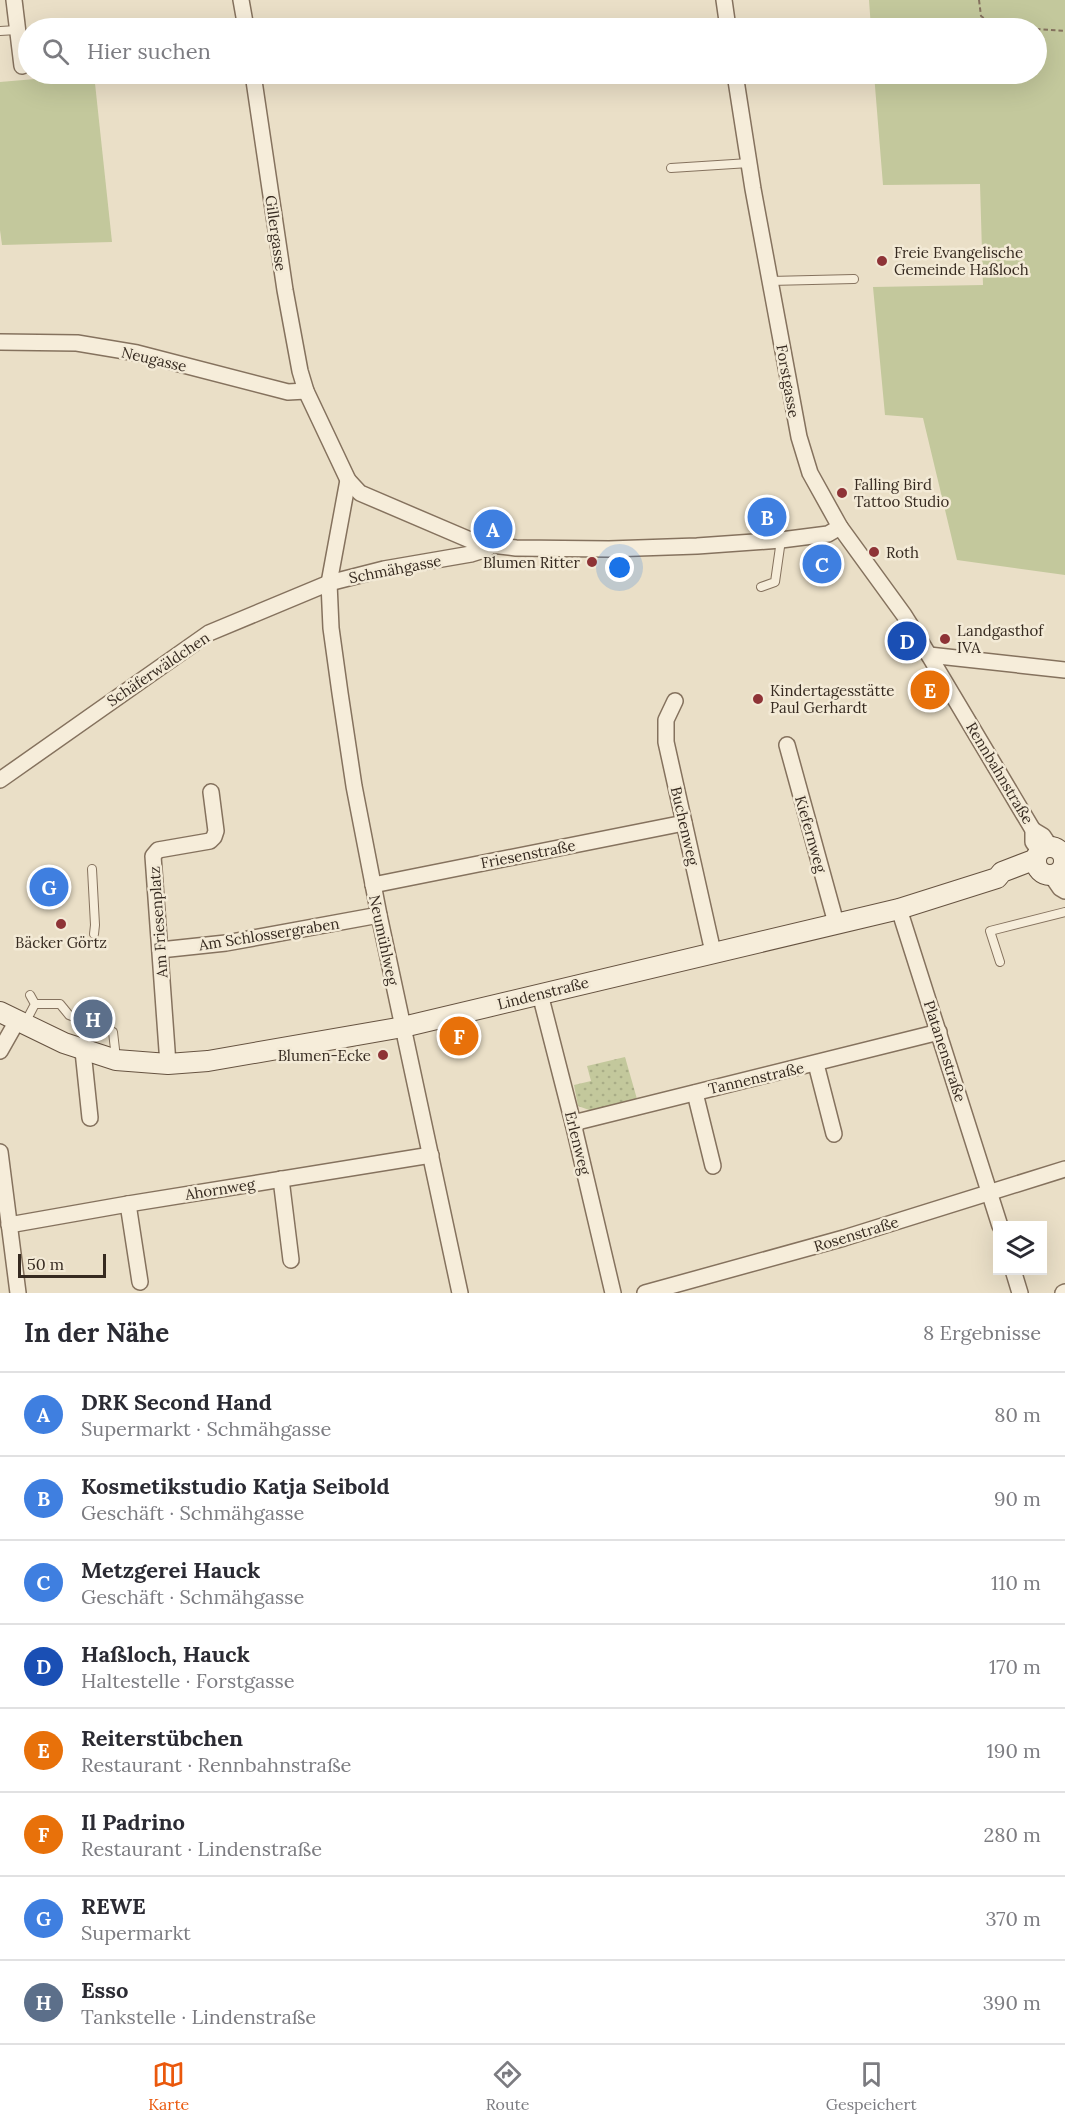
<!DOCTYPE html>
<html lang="de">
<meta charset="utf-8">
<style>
body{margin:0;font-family:Lora,serif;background:#f7f7f7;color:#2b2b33}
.controls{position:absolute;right:18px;bottom:18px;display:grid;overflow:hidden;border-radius:0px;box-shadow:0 6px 24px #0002}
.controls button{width:54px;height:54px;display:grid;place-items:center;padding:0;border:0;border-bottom:2px solid #e1e1e2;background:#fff;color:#2b2b33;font:30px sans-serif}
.scale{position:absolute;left:18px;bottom:15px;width:88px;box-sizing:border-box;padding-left:6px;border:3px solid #362a20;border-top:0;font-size:16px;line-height:21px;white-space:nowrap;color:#362a20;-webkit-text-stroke:4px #f3ead6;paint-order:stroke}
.you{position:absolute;left:620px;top:568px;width:21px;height:21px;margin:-15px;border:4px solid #fff;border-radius:50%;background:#1a73e8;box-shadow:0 0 0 9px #1a73e833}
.badge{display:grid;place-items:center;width:39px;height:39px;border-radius:50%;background:#ea580c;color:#fff;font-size:20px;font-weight:700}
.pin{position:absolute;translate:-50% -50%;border:3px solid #fff;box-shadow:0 2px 6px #0006}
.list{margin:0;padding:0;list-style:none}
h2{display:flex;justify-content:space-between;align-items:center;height:78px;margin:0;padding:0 24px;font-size:26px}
h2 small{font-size:20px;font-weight:400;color:#7c7c81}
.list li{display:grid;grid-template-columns:39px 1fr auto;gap:18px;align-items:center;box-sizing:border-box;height:84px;padding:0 24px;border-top:2px solid #e1e1e2}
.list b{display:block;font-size:22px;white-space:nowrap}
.list p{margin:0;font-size:20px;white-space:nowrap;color:#7c7c81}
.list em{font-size:20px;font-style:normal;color:#7c7c81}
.icon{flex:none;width:33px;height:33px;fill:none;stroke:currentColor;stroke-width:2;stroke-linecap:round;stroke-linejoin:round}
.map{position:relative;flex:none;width:1065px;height:1293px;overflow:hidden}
.search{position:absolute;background:#fff;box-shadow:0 6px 24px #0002;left:18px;right:18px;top:18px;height:66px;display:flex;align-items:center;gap:15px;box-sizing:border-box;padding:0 21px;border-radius:33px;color:#7c7c81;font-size:22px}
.sheet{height:750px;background:#fff}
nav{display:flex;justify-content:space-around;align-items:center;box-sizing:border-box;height:84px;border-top:2px solid #e1e1e2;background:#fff;font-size:16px;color:#7c7c81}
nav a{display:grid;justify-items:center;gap:3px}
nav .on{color:#ea580c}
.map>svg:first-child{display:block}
.grass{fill:url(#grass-dots)}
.garden{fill:#c3c89c}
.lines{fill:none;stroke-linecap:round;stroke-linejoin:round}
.lane-casing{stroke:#85725e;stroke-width:10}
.street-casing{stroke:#85725e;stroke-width:18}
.secondary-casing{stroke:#665341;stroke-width:22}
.path{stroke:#85725e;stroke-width:2;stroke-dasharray:4.5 3;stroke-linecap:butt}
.lane{stroke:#f6edda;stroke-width:8}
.street{stroke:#f6edda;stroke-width:15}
.secondary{stroke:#f6edda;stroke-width:20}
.poi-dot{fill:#8e3336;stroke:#f3ead6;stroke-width:2}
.labels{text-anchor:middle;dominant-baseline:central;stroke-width:5;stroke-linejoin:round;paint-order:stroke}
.street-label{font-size:15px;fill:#362a20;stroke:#f3ead6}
.poi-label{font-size:15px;fill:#362a20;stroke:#f3ead6;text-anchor:start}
</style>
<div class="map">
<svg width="1065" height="1293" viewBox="0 0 1065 1293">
<defs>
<pattern id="grass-dots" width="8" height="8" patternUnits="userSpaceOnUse" patternTransform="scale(1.5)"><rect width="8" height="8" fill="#c3c89c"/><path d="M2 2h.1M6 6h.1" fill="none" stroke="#a8ac86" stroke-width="1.8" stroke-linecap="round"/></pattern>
</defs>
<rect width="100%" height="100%" fill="#eadfc7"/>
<polygon class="grass" points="625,1057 637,1099 592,1111 578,1106 574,1085 591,1081 587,1066"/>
<g class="garden">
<polygon points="869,0 1065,0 1065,575 957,560 923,418 885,415 873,287 983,285 980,184 883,185 874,74 1036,74 1036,28 871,28"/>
<polygon points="94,74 112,242 2,245 0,230 0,82"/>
</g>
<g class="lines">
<g class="lane-casing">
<g id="lane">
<polyline points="0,31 17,30"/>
<polyline points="671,168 749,163"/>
<polyline points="770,281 854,279"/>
<polyline points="761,587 775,582 781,540"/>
<polyline points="92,869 95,925 94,934"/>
<polyline points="1000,962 990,931 1065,912"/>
<polyline points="35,1004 60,1004 69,1015 113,1032 116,1058"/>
<polyline points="25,1023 35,1004 30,995"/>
</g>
</g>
<g class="street-casing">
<g id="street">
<polyline points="14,0 22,66"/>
<polyline points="241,0 246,28"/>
<polyline points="724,0 728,28"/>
<polyline points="253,74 285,290 300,371 306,391 348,480 360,493 470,540 491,545 516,548 609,549 697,546 781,540 828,534 840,527"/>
<polyline points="735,74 753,189 799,437 810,473 840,527 904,615 921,642 1033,830 1033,842 1040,852"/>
<polyline points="0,342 77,343 137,353 288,392 306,391"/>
<polyline points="348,480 329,583 331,628 340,693 354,786 379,915 460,1293"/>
<polyline points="929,655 1065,670"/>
<polyline points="675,701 666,720 666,742 713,952"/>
<polyline points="787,745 836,923"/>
<polyline points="0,780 209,633 329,583 384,569 471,554 487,549 491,545"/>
<polyline points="1033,830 1043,836 1051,848"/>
<polyline points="1061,870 1065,876"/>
<polyline points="1051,875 1060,888 1065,891"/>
<polyline points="373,885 684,823"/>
<polyline points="899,909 1000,1226"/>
<polyline points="160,950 226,943 379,915"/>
<polyline points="540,994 573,1123 613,1293"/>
<polyline points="0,1051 17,1021"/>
<polyline points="83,1051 90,1118"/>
<polyline points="168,1064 153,856 158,850 210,841 214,837 216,831 211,792"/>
<polyline points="816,1064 834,1134"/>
<polyline points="695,1093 713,1166"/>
<polyline points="573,1123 939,1032"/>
<polyline points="0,1152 18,1293"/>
<polyline points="281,1179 291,1260"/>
<polyline points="128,1204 140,1282"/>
<polyline points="9,1225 128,1204 431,1155"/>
<polyline points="1013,1270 1020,1293"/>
<polyline points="645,1293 844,1238 1065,1169"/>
<polyline points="1063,1293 1065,1292"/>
</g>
</g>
<g class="secondary-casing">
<g id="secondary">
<circle cx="1050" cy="861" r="14"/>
<polyline points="0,1012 64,1043 116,1060 168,1064 208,1061 403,1027 899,909 997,878 1002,872 1036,859"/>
</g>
</g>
<g class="path">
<polyline points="979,0 981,16 994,26 1029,28"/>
<polyline points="1036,29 1065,31"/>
</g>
<use href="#lane" class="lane"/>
<use href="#street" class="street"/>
<use href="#secondary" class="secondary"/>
</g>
<g class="poi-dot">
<circle cx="882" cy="261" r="6"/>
<circle cx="842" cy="493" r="6"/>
<circle cx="874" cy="552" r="6"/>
<circle cx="592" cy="562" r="6"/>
<circle cx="945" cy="639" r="6"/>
<circle cx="758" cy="699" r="6"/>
<circle cx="61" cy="924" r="6"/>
<circle cx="383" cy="1055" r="6"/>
</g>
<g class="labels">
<g class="street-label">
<text transform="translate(276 233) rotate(82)">Gillergasse</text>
<text transform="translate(154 359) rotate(13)">Neugasse</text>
<text transform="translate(788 381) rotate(80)">Forstgasse</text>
<text transform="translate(395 569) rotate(-11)">Schmähgasse</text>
<text transform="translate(158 669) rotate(-34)">Schäferwäldchen</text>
<text transform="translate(1000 773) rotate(59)">Rennbahnstraße</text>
<text transform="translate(685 826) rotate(77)">Buchenweg</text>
<text transform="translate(811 834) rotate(74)">Kiefernweg</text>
<text transform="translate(528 854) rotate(-11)">Friesenstraße</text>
<text transform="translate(158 922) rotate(-94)">Am Friesenplatz</text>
<text transform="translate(269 934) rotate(-9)">Am Schlossergraben</text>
<text transform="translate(384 940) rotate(78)">Neumühlweg</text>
<text transform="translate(543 993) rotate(-14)">Lindenstraße</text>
<text transform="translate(945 1051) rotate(72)">Platanenstraße</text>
<text transform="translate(756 1078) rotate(-13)">Tannenstraße</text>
<text transform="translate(578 1143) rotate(76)">Erlenweg</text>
<text transform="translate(220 1189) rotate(-9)">Ahornweg</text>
<text transform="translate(856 1234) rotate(-17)">Rosenstraße</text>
</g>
<g class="poi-label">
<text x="894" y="252">Freie Evangelische<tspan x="894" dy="17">Gemeinde Haßloch</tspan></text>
<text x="854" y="484">Falling Bird<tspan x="854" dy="17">Tattoo Studio</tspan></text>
<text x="886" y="552">Roth</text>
<text x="580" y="562" text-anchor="end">Blumen Ritter</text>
<text x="957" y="630">Landgasthof<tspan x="957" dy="17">IVA</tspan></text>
<text x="770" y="690">Kindertagesstätte<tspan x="770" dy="17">Paul Gerhardt</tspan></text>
<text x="61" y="942" text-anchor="middle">Bäcker Görtz</text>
<text x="371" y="1055" text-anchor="end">Blumen-Ecke</text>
</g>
</g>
</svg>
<div class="controls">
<button><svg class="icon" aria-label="layers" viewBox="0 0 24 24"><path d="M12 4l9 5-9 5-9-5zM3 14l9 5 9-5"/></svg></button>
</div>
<div class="scale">50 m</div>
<div class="you"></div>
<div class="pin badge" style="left:493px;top:529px;background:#3f7fe0">A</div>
<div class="pin badge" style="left:767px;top:517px;background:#3f7fe0">B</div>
<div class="pin badge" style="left:822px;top:564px;background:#3f7fe0">C</div>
<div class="pin badge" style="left:907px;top:641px;background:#1a4fb4">D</div>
<div class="pin badge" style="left:930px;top:690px;background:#e8710a">E</div>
<div class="pin badge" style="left:459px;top:1036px;background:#e8710a">F</div>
<div class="pin badge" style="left:49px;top:887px;background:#3f7fe0">G</div>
<div class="pin badge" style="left:93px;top:1019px;background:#5c6f8a">H</div>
<div class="search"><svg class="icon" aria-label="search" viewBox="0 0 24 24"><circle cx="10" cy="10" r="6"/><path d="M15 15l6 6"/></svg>Hier suchen</div>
</div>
<section class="sheet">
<h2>In der Nähe<small>8 Ergebnisse</small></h2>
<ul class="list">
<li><span class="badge" style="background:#3f7fe0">A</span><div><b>DRK Second Hand</b><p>Supermarkt · Schmähgasse</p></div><em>80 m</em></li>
<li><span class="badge" style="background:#3f7fe0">B</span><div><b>Kosmetikstudio Katja Seibold</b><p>Geschäft · Schmähgasse</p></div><em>90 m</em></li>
<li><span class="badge" style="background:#3f7fe0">C</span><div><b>Metzgerei Hauck</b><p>Geschäft · Schmähgasse</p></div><em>110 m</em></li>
<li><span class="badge" style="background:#1a4fb4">D</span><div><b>Haßloch, Hauck</b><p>Haltestelle · Forstgasse</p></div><em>170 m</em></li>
<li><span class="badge" style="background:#e8710a">E</span><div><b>Reiterstübchen</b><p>Restaurant · Rennbahnstraße</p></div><em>190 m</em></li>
<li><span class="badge" style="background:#e8710a">F</span><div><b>Il Padrino</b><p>Restaurant · Lindenstraße</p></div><em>280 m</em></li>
<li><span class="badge" style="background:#3f7fe0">G</span><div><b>REWE</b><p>Supermarkt</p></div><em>370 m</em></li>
<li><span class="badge" style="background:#5c6f8a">H</span><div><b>Esso</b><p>Tankstelle · Lindenstraße</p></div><em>390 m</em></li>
</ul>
</section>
<nav>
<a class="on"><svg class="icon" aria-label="map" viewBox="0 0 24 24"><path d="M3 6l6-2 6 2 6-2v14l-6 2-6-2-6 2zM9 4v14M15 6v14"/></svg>Karte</a>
<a><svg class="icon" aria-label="directions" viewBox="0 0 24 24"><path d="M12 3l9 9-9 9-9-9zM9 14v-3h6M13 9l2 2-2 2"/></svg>Route</a>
<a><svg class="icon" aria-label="saved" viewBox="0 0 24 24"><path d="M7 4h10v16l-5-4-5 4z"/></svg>Gespeichert</a>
</nav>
